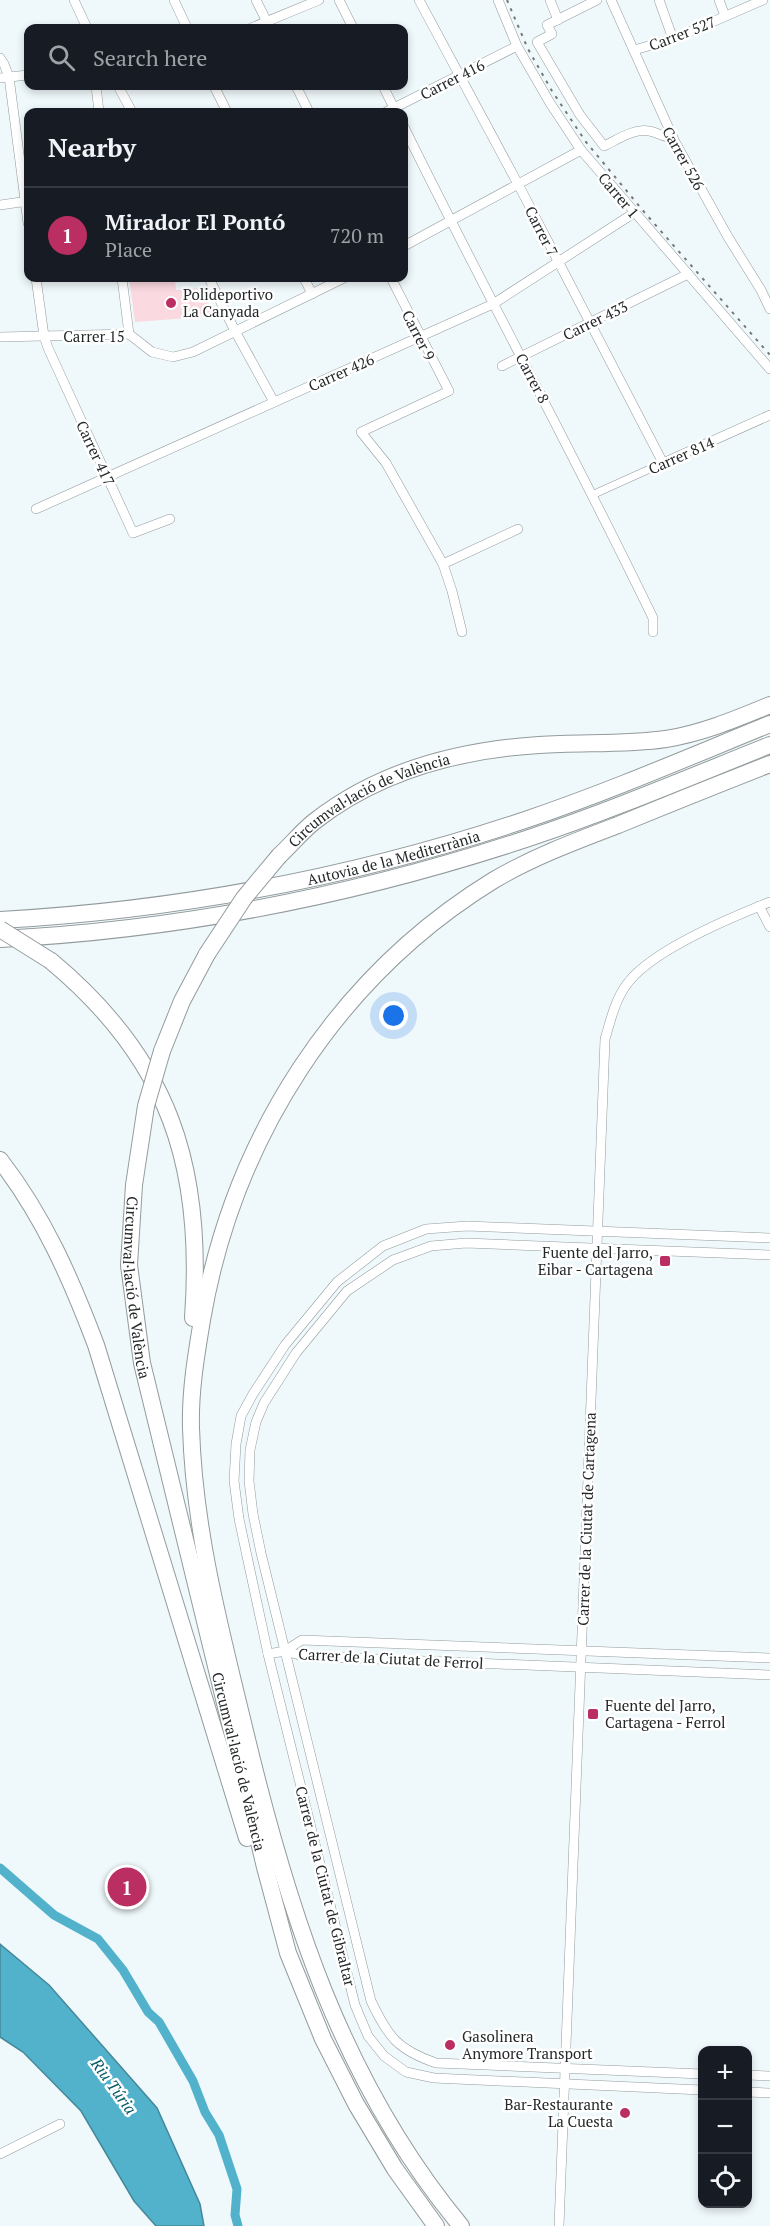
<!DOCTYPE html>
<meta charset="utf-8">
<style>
body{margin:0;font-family:"PT Serif",serif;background:#242831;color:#f1f3f6}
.controls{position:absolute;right:18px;bottom:18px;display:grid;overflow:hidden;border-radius:12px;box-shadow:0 3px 9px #0003}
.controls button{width:54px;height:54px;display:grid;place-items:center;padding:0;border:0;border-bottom:2px solid #363941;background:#171b24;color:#f1f3f6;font:30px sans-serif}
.you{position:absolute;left:394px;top:1016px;width:21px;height:21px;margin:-15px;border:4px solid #fff;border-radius:50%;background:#1a73e8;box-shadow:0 0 0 9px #1a73e833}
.badge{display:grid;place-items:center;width:39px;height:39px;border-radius:50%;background:#bb2e61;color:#fff;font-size:20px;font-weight:700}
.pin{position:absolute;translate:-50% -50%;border:3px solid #fff;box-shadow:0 2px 6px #0006}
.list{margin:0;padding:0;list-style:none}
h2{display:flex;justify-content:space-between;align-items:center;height:78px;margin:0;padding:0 24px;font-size:26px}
h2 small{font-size:20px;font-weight:400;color:#9ea1a6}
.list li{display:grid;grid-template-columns:39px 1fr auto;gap:18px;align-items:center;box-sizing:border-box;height:96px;padding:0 24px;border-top:2px solid #363941}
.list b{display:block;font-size:22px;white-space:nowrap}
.list p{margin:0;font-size:20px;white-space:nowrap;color:#9ea1a6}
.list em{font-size:20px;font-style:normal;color:#9ea1a6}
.icon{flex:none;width:33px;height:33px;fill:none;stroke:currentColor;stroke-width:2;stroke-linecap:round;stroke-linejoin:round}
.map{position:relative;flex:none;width:770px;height:2226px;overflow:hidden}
.search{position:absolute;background:#171b24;box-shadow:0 3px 9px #0003;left:24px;top:24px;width:384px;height:66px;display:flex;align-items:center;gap:15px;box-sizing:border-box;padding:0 21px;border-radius:12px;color:#9ea1a6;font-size:22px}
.panel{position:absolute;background:#171b24;box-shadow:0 3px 9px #0003;left:24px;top:108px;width:384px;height:174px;border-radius:12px}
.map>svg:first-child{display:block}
.green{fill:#fad9e0}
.water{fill:#52b2cb;stroke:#44899a;stroke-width:1.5}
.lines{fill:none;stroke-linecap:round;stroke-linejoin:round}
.canal{stroke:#52b2cb;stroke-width:9}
.pedestrian-casing{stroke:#939b9d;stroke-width:8}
.minor-casing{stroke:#939b9d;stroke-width:10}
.motorway-casing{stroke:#939b9d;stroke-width:18}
.pedestrian{stroke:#fff;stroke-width:7}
.minor{stroke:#fff;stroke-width:9}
.motorway{stroke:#fff;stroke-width:16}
.rail{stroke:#73787a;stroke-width:2;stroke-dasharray:3 6;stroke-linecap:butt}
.motorway-bridge-casing{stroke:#939b9d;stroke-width:18;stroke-linecap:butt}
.motorway-bridge{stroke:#fff;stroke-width:16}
.poi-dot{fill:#bb2e61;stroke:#fff;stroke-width:2}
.labels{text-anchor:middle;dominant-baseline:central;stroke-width:5;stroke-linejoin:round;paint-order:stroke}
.street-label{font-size:15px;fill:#242829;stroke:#fff}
.poi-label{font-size:15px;fill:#242829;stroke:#fff;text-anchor:start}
.water-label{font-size:16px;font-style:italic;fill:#045a6b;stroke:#fff}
</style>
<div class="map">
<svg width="770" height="2226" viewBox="0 0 770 2226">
<rect width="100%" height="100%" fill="#eff8fb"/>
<polygon class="green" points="129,278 175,278 176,290 202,288 215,316 135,322"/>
<polygon class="water" points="0,1944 49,1985 157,2108 200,2204 204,2226 156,2226 134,2201 81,2111 23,2052 0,2037"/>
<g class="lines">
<polyline class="canal" points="0,1868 54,1915 98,1939 123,1970 148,2012 159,2022 193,2081 205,2112 219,2135 237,2189 235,2215 238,2226"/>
<g class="pedestrian-casing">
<polyline id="pedestrian" points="592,495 663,463"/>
</g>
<g class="minor-casing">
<g id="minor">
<polyline points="74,0 87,28"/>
<polyline points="174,0 187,28"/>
<polyline points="256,0 270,28"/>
<polyline points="339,0 353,28"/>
<polyline points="419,0 518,184 663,463 770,415"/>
<polyline points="498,0 517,46 550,103 581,150 770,369"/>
<polyline points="550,0 558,20"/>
<path d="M597,0L547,25L552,34L537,42L580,115L604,146C617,140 634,128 649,131C657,132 663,138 672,137"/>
<polyline points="611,0 675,142 728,237 761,290 770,309"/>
<polyline points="659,0 673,39"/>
<polyline points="719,0 725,16"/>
<polyline points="251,28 319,0"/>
<polyline points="634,50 673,39 763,0"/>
<polyline points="0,58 4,64 9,77 28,223"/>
<polyline points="0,78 28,75"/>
<polyline points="96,86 99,112"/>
<polyline points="118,86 132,112"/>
<polyline points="214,86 227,112"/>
<polyline points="296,86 309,112"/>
<polyline points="383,86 396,112"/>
<polyline points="386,112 517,46"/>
<path d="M404,127C485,292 573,452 653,618V632"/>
<polyline points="0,205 28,201"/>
<polyline points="404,246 581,150"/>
<polyline points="36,278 44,336 48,348 133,533 170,519"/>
<polyline points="122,278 129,334"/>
<polyline points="209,278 235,331 274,402"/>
<polyline points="304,278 312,294"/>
<polyline points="391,278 449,391 361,432 386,463 443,564 452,591 462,632"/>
<polyline points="0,337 129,334 152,352 173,357 193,352 344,278"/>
<polyline points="502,366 688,274"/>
<polyline points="36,509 493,304 634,213"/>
<polyline points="443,564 518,529"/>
<polyline points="759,906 770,927"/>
<polyline points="285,1651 303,1656 770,1675"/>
<polyline points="268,1654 285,1651 302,1640 770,1658"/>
<path d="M702,2074L436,2063C398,2050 388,2037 371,2001L261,1553L253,1514L249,1481L250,1450L256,1422L264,1403L296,1353L347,1291L393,1260L431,1246L466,1243L770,1255"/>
<polyline points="748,2075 770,2076"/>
<polyline points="702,2090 434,2078 406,2072 384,2056 368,2036 355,2005 268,1654 239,1519 234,1481 236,1444 241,1416 253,1394 285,1345 337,1282 383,1246 426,1229 467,1226 770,1238"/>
<polyline points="748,2092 770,2093"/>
<polyline points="0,2154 60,2124"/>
<path d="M559,2226L605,1039C611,1019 615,1000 627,984C651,951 732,917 770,902"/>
</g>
</g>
<g class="motorway-casing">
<g id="motorway">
<path id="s1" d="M279,856C291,845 302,831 315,821C379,771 459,750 539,745C582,742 624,745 666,739C703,733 736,719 770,705"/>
<path id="s2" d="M0,920C179,910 355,877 525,820C608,792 689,757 770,724"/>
<path d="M0,939C181,930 357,895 529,838C610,811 690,777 770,745"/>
<path d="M51,961C170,1060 204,1167 193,1318"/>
<polyline points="162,1051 182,1001 207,954"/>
<path id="s3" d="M146,1106L134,1185L129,1265L142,1363L265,1867L288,1953L323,2039L356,2104L395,2169L436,2226"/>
<path d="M0,1160C44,1217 71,1279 96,1345L247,1838"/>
<path d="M461,2226C341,2081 288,1911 245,1731C221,1631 194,1532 191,1428C190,1391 196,1356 202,1320C233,1139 336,977 494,880C533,857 576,841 618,825C669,804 719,784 770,764"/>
</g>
</g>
<use href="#pedestrian" class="pedestrian"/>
<use href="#minor" class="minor"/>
<use href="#motorway" class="motorway"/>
<polyline class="rail" points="507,0 528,49 552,91 586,142 645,213 770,355"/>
<g class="motorway-bridge-casing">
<g id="motorway-bridge">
<polyline points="0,929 51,961"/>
<polyline points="207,954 244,898 279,856"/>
<polyline points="146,1106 162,1051"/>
</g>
</g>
<use href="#motorway-bridge" class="motorway-bridge"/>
</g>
<g class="poi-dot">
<circle cx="171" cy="303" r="6"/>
<rect x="659" y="1255" width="12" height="12" rx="3"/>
<rect x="587" y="1708" width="12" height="12" rx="3"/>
<circle cx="450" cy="2045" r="6"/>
<circle cx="625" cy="2113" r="6"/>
</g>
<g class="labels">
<g class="street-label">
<text transform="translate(682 33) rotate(-21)">Carrer 527</text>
<text transform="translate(452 79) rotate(-27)">Carrer 416</text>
<text transform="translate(684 158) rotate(61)">Carrer 526</text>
<text transform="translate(619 195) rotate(50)">Carrer 1</text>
<text transform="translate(542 231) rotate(63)">Carrer 7</text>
<text transform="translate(595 320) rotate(-26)">Carrer 433</text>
<text transform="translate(419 335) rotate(63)">Carrer 9</text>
<text x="94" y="336">Carrer 15</text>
<text transform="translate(341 372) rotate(-24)">Carrer 426</text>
<text transform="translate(533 378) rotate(62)">Carrer 8</text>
<text transform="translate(96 453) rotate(65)">Carrer 417</text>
<text transform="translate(681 455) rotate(-24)">Carrer 814</text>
<text stroke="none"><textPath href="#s1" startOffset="108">Circumval·lació de València</textPath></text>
<text stroke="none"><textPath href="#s2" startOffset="399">Autovia de la Mediterrània</textPath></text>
<text stroke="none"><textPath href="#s3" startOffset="183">Circumval·lació de València</textPath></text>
<text transform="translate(586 1519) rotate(-88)">Carrer de la Ciutat de Cartagena</text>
<text transform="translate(391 1658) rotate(3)">Carrer de la Ciutat de Ferrol</text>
<text stroke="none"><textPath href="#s3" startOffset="669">Circumval·lació de València</textPath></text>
<text transform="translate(326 1886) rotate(76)">Carrer de la Ciutat de Gibraltar</text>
</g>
<g class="poi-label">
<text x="183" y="294">Polideportivo<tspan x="183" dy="17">La Canyada</tspan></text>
<text x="653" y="1252" text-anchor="end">Fuente del Jarro,<tspan x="653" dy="17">Eibar - Cartagena</tspan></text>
<text x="605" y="1705">Fuente del Jarro,<tspan x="605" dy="17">Cartagena - Ferrol</tspan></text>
<text x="462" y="2036">Gasolinera<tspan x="462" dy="17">Anymore Transport</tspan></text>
<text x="613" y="2104" text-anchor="end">Bar-Restaurante<tspan x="613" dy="17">La Cuesta</tspan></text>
</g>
<g class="water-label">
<text transform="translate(114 2086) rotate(54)">Riu Túria</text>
</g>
</g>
</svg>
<div class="controls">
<button>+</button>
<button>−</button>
<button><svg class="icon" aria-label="locate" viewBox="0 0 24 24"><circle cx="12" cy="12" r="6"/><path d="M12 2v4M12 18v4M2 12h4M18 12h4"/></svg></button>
</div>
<div class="you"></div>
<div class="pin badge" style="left:127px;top:1887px">1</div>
<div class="search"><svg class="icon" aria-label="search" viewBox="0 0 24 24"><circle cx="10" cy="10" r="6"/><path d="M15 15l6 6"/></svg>Search here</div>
<section class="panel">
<h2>Nearby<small></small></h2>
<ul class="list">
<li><span class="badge">1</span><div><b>Mirador El Pontó</b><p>Place</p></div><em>720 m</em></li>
</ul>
</section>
</div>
